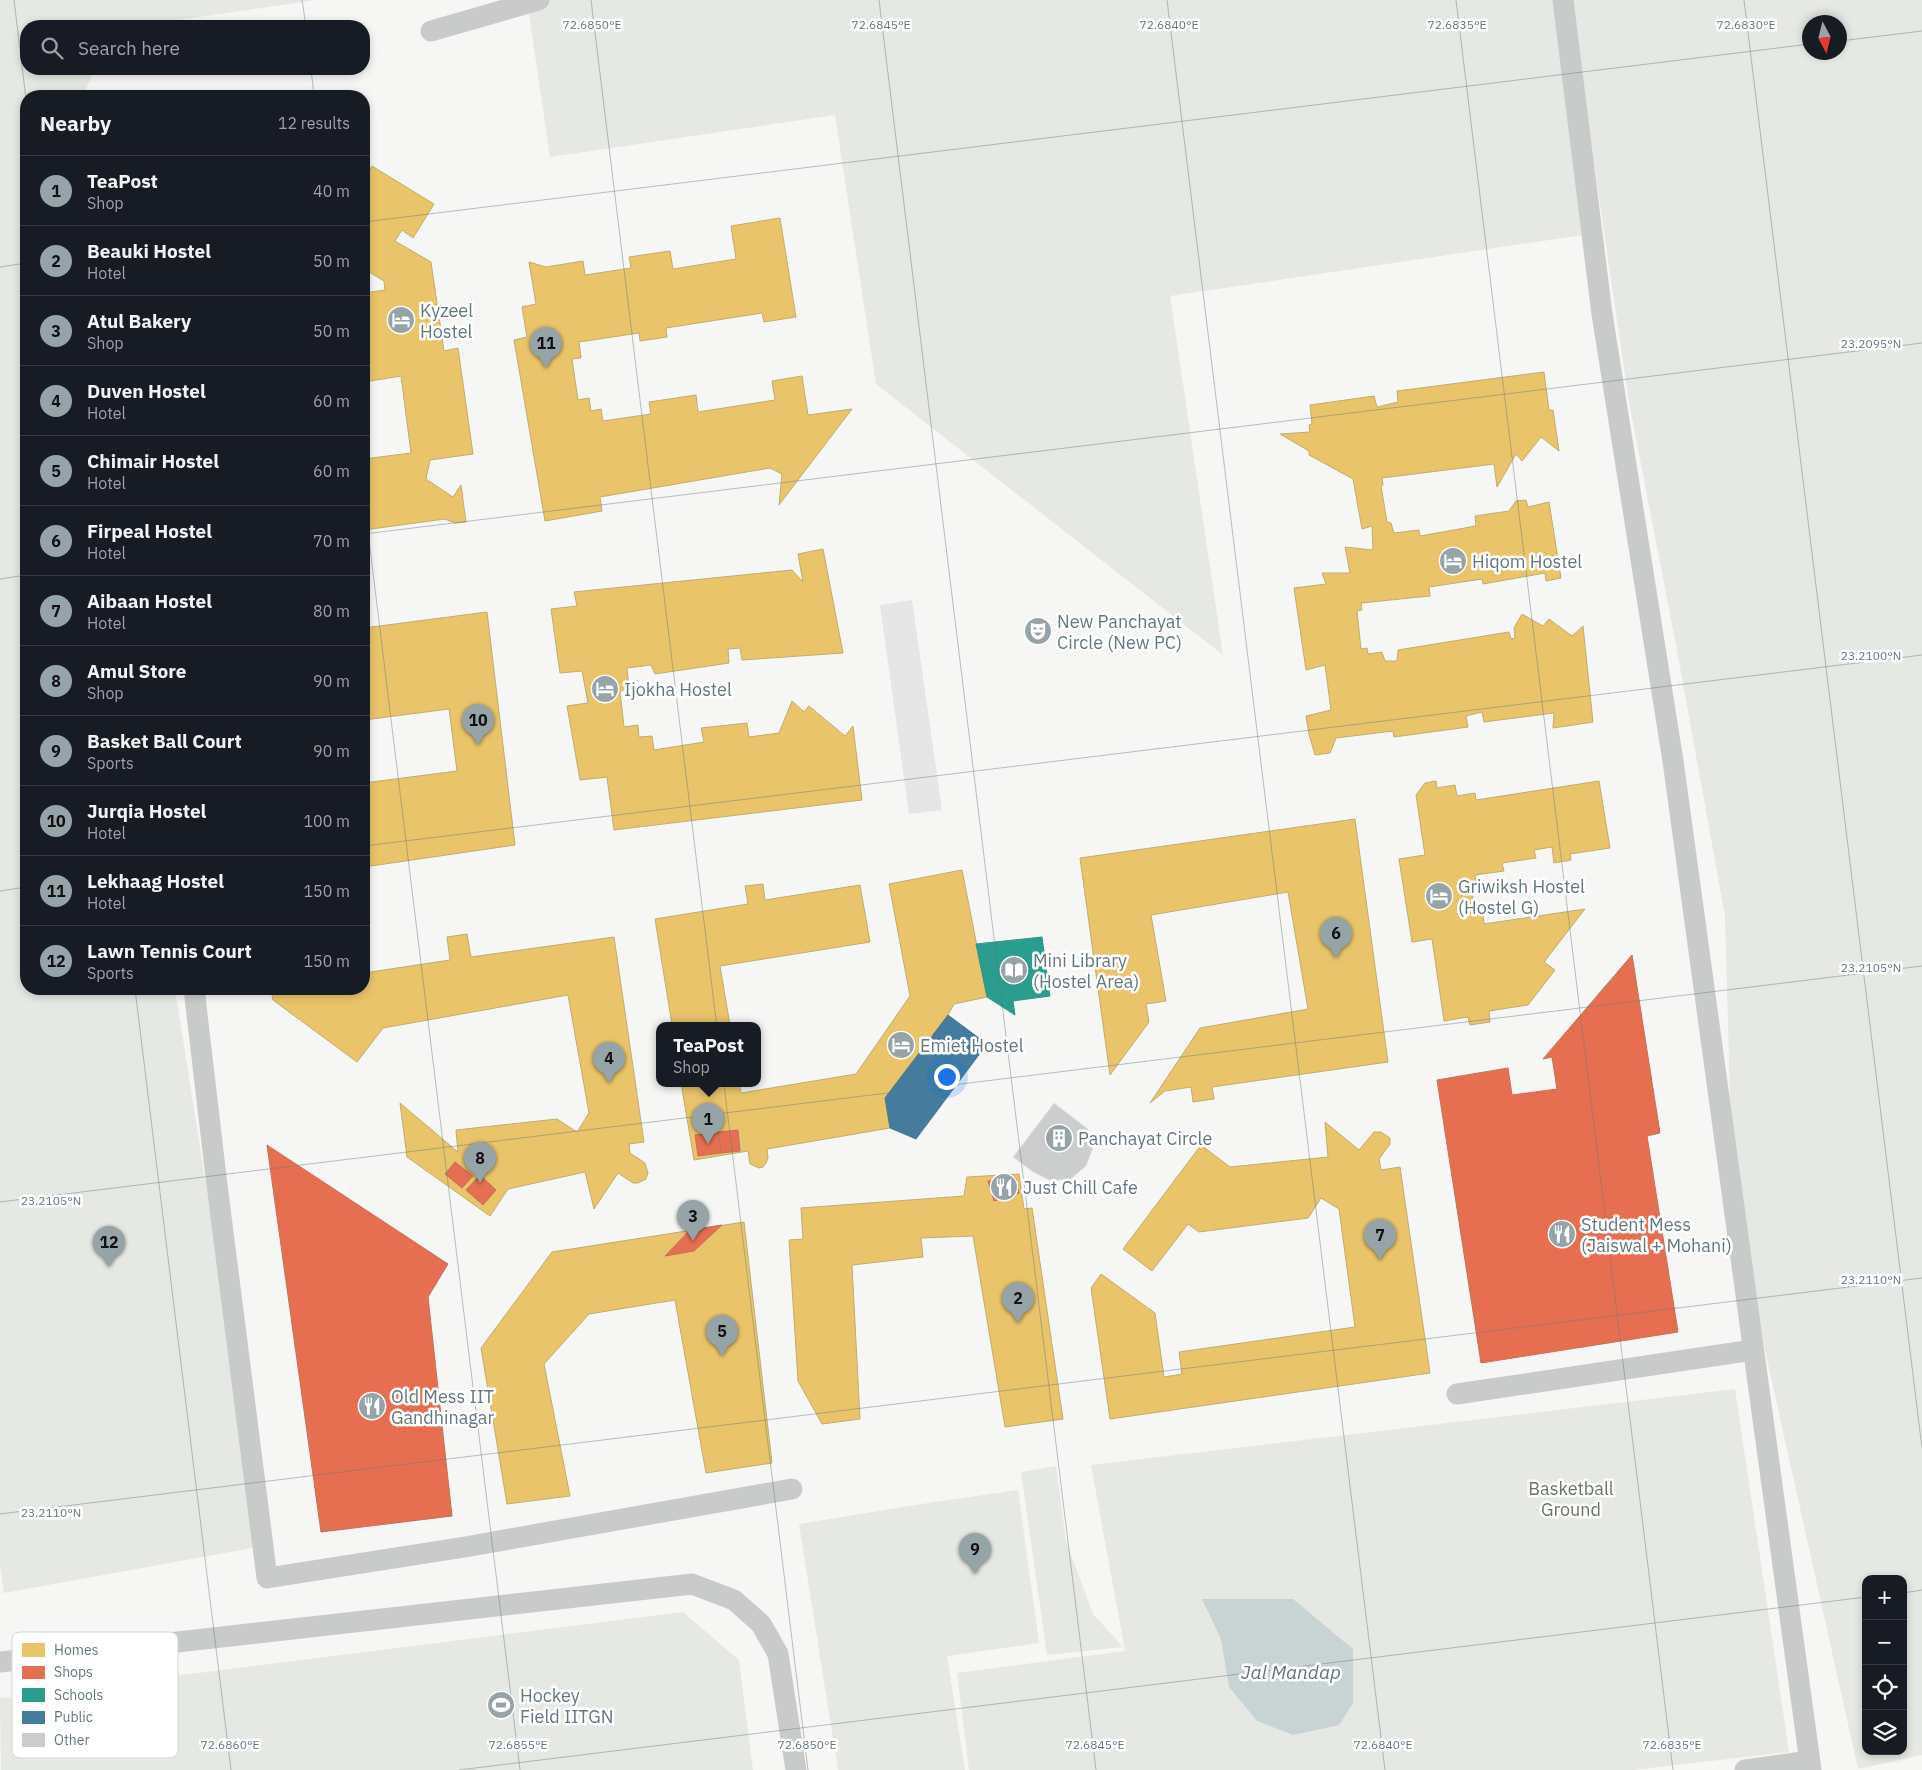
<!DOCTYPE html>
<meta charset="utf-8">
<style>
body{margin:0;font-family:"IBM Plex Sans",sans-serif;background:#20242c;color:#f1f3f6}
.controls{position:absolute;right:15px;bottom:15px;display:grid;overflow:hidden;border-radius:10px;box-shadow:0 2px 8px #0003}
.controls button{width:45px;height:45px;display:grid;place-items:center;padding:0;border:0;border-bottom:1px solid #363941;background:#171b24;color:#f1f3f6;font:25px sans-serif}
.compass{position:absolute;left:1802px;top:15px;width:45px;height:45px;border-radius:50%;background:#171b24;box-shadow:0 2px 8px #0003;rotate:173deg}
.you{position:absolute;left:946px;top:1076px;width:18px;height:18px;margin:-12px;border:4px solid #fff;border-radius:50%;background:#1a73e8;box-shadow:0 0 0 8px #1a73e833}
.badge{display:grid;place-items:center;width:32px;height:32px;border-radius:50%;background:#96a4a8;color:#111;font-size:16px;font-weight:700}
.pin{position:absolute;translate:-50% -41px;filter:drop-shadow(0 1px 2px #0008)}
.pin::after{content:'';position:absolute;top:26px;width:18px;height:15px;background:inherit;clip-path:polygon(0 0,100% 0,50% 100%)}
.popup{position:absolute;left:656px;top:1022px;width:105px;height:65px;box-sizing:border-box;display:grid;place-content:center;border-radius:10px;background:#171b24;filter:drop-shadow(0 1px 4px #0005);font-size:16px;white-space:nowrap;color:#9ea1a6}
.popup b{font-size:19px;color:#f1f3f6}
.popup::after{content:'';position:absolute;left:50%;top:100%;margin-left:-10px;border:10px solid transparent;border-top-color:#171b24}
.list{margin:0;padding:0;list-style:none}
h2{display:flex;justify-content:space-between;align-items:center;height:65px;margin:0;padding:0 20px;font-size:21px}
h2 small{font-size:16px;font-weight:400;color:#9ea1a6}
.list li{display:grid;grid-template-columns:32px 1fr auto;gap:15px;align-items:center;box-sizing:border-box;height:70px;padding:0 20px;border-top:1px solid #363941}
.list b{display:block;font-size:19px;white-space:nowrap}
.list p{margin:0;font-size:16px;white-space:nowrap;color:#9ea1a6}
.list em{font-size:16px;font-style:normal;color:#9ea1a6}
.icon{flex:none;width:28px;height:28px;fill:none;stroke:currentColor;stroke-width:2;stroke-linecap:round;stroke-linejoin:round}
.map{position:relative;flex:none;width:1922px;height:1770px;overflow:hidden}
.search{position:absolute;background:#171b24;box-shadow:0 2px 8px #0003;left:20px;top:20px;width:350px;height:55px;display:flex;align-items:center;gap:12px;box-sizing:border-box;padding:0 18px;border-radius:20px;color:#9ea1a6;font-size:19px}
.panel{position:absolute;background:#171b24;box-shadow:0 2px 8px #0003;left:20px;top:90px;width:350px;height:905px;border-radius:20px}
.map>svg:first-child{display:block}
.built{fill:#e5e6e5}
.green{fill:#e6e8e3;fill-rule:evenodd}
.water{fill:#c8d3d4}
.homes{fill:#e9c46a;stroke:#c1ad70}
.shops{fill:#e76f51;stroke:#bf725e}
.schools{fill:#2a9d8f;stroke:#3b928a}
.public{fill:#457b9d;stroke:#4e7a94}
.building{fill:#cccece;stroke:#e6e6e5}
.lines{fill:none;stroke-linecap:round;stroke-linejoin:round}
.lane{stroke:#c9cbca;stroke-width:21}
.ticks{fill:none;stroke:#63787e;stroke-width:1;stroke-opacity:0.45}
.labels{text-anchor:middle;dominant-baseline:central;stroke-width:5;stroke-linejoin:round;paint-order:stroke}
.poi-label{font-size:18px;fill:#63787e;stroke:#fff;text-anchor:start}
.park-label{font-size:18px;fill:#6a7662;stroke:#fff}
.water-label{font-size:19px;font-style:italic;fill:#5e7778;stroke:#fff}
.key{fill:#fff;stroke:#d0d6d8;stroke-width:1}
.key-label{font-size:14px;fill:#63787e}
.ticks-label{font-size:12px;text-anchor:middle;fill:#63787e;stroke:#fff;stroke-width:5;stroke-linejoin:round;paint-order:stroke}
</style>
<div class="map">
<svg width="1922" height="1770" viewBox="0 0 1922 1770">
<rect width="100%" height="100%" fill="#f6f6f5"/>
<polygon class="built" points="912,600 942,810 909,814 880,605"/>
<g class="green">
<polygon points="0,0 316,0 137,26 26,26 26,69 95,69 83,96 26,96 26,989 175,989 263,1546 4,1593 0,1567"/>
<polygon points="527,0 1565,0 1596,233 1170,296 1223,655 876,384 835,115 550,157"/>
<path d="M1570,0H1922V1755L1858,1769L1733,1206L1725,916L1676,645L1629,402ZM1810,22H1840V52H1810ZM1866,1579H1903V1751H1866Z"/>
<polygon points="1735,1389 1789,1752 1632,1770 969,1770 957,1673 1125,1651 1091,1465"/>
<polygon points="1056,1466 1066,1541 1093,1614 1123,1647 1047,1655 1021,1472"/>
<polygon points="1018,1490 1039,1643 947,1656 965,1770 838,1770 799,1524 922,1504"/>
<polygon points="683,1612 739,1660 753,1770 1,1770 0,1698"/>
</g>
<polygon class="water" points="1202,1599 1293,1599 1353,1649 1353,1703 1339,1725 1293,1735 1257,1721 1229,1687 1221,1639"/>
<g class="homes">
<polygon points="372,166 434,204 413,238 402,230 395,241 431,262 444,351 458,348 473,454 430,460 426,479 453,497 461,485 466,522 455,523 445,519 364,530 364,459 411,453 401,376 364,382 364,293 385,290 384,281 364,269 364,179"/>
<polygon points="780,218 796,317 764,322 762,313 666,328 667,337 640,341 639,333 579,342 581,358 572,359 578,400 589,398 591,411 601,409 603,421 651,414 649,402 696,395 698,412 775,400 772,381 802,376 808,415 852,409 779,505 782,474 770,468 600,497 602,511 545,521 514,340 527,337 522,307 536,304 529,262 546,267 583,261 585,275 631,268 629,257 670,251 673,269 736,259 731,226"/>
<polygon points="1544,372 1549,410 1553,410 1559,451 1541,437 1522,461 1516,454 1497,487 1494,464 1382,478 1383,485 1381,486 1387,522 1391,523 1394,533 1419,530 1420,536 1476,526 1475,516 1509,511 1516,501 1526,500 1528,507 1549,502 1561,578 1546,581 1545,573 1483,584 1482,579 1429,587 1430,596 1361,603 1362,610 1357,611 1361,649 1367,648 1368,654 1382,652 1385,661 1397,661 1398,650 1509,632 1511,639 1515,638 1514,628 1522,614 1543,626 1549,619 1572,636 1583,626 1593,722 1553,728 1554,713 1484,722 1482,712 1466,716 1468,727 1394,737 1393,731 1336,738 1330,753 1315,755 1309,734 1306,716 1331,710 1325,665 1306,670 1294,588 1326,584 1322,573 1350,573 1345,547 1373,550 1372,526 1362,529 1353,479 1309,455 1309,451 1280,434 1310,432 1309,425 1312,424 1310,405 1374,396 1377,407 1398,402 1397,391"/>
<polygon points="823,549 843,653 742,660 740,648 728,649 729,663 655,674 651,665 627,668 629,688 620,691 624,727 638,725 639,737 652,736 654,750 704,742 701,728 747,723 749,737 779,733 792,701 804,712 809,706 845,736 853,726 862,800 614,830 607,777 580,780 567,706 588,703 582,671 560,673 551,609 577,606 574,592 792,570 803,582 798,554"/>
<polygon points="487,612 515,845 364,867 364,783 457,771 449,709 364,720 364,628"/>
<polygon points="1436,781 1437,788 1455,785 1457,796 1475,793 1476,800 1599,781 1610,848 1570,854 1571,860 1554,863 1552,847 1534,850 1536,858 1502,863 1504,871 1475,875 1476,883 1471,884 1475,915 1483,914 1484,924 1585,909 1544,962 1555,970 1528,1005 1489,1011 1490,1022 1470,1025 1468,1017 1444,1021 1432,939 1412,942 1399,859 1425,855 1416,795 1425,783"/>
<polygon points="1355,819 1388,1062 1212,1087 1214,1099 1193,1102 1191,1087 1165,1091 1150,1103 1200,1028 1308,1009 1288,892 1151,915 1166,1001 1146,1004 1149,1022 1110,1075 1080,858"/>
<polygon points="962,870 987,997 954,1004 948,1015 885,1098 890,1128 767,1149 768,1158 766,1163 763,1167 759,1168 750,1164 748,1151 694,1160 681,1083 739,1083 741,1093 856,1074 910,996 889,884"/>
<polygon points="763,884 765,900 860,885 870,942 720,966 730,1025 672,1025 655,919 748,904 745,886"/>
<polygon points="467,934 471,957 614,937 644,1142 629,1144 630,1153 645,1163 648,1173 646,1179 638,1183 633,1183 618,1173 594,1209 585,1172 508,1189 490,1216 407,1157 400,1103 458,1152 456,1130 557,1119 577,1132 589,1113 568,995 383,1028 357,1062 273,1000 271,989 364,989 364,973 450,960 447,937"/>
<polygon points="1325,1122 1359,1150 1374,1132 1381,1132 1390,1138 1390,1144 1379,1159 1381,1170 1400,1167 1430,1373 1110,1419 1091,1288 1101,1274 1155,1313 1164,1377 1182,1374 1179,1352 1355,1327 1339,1209 1321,1198 1308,1218 1199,1232 1188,1224 1152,1271 1123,1249 1201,1145 1230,1167 1328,1157"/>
<polygon points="1019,1174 1024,1209 1032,1208 1063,1419 1005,1427 973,1236 921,1238 923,1257 852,1265 860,1419 822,1424 798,1381 789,1240 803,1239 801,1208 964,1196 967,1177"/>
<polygon points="744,1222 772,1463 706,1473 675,1300 589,1314 544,1364 570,1496 507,1504 481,1348 552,1252"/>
</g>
<g class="shops">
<polygon points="1632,955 1660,1133 1647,1136 1678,1332 1481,1363 1437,1080 1508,1068 1512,1095 1557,1089 1552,1057 1543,1059"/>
<polygon points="738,1130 740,1151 721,1153 718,1132"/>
<polygon points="718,1132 721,1153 698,1156 695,1135"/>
<polygon points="267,1145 448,1264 428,1297 452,1516 321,1532"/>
<polygon points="455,1162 473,1176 462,1188 445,1174"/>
<polygon points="480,1175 496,1190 483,1205 466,1190"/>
<polygon points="1016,1178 1019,1193 994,1201 988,1181"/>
<polygon points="722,1225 694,1251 665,1256 690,1230"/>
</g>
<polygon class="schools" points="1042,937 1050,996 1013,1001 1015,1015 987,997 976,944"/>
<polygon class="public" points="948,1015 987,1044 916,1139 890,1128 885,1098"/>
<polygon class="building" points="1054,1103 1088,1129 1093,1148 1086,1166 1071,1179 1051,1181 1033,1172 1013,1157"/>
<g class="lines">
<g class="lane">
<polyline points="1563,0 1602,314 1673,761 1811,1770"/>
<polyline points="431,31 539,0"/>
<polyline points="194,989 217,1185 267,1578 465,1547 792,1489"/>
<polyline points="1457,1394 1753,1350"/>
<polyline points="0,1662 692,1584 734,1600 761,1624 778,1654 796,1770"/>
<polyline points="1745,1770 1809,1761"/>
</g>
</g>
<path class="ticks" d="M14,0L26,99M302,0L306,26M591,0L808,1770M879,0L1096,1770M1167,0L1385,1770M1456,0L1673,1770M1744,0L1922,1448M1840,41L1922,31M311,69L314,96M364,222L1810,44M0,267L26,263M364,499L520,1770M364,534L1922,343M0,579L26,575M364,846L1922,655M0,891L26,887M135,989L231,1770M0,1202L1922,966M0,1514L1922,1278M1903,1593L1922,1590M459,1770L1866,1597"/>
<defs>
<g id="hotel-disc" transform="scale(1.4375)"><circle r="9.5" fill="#96a4a8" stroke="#fff"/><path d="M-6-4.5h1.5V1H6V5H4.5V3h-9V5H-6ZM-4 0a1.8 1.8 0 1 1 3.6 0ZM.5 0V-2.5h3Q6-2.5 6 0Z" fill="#fff"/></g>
<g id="theatre-disc" transform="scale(1.4375)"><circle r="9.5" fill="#96a4a8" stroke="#fff"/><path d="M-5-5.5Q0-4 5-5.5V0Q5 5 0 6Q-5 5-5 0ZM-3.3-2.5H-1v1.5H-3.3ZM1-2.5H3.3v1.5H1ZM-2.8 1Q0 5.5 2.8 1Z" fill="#fff"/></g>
<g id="library-disc" transform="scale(1.4375)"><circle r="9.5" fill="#96a4a8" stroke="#fff"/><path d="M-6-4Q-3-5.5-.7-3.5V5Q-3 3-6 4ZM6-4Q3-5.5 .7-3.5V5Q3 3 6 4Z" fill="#fff"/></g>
<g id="building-disc" transform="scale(1.4375)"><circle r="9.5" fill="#96a4a8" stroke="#fff"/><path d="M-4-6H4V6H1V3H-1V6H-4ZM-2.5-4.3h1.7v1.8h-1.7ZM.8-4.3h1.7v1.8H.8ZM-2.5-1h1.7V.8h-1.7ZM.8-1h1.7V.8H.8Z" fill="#fff"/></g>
<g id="restaurant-disc" transform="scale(1.4375)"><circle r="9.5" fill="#96a4a8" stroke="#fff"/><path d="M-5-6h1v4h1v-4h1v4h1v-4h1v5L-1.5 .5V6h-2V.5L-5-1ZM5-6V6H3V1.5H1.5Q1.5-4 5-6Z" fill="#fff"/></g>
<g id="stadium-disc" transform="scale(1.4375)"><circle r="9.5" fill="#96a4a8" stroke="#fff"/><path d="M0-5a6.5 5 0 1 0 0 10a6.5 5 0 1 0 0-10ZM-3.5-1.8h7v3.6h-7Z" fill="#fff"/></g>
</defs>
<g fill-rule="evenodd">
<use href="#hotel-disc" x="401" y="320"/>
<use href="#hotel-disc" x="1453" y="561"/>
<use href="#theatre-disc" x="1038" y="631"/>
<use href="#hotel-disc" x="605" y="689"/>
<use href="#hotel-disc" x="1439" y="896"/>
<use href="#library-disc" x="1014" y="970"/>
<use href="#hotel-disc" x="901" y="1045"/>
<use href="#building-disc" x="1059" y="1138"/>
<use href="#restaurant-disc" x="1004" y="1187"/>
<use href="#restaurant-disc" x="1562" y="1234"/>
<use href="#restaurant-disc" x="372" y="1406"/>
<use href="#stadium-disc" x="501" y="1705"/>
</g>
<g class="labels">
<g class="poi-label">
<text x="420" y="310">Kyzeel<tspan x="420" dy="21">Hostel</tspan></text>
<text x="1472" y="561">Hiqom Hostel</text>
<text x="1057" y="621">New Panchayat<tspan x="1057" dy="21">Circle (New PC)</tspan></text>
<text x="624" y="689">Ijokha Hostel</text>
<text x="1458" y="886">Griwiksh Hostel<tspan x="1458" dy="21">(Hostel G)</tspan></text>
<text x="1033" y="960">Mini Library<tspan x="1033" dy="21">(Hostel Area)</tspan></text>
<text x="920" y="1045">Emiet Hostel</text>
<text x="1078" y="1138">Panchayat Circle</text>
<text x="1023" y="1187">Just Chill Cafe</text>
<text x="1581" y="1224">Student Mess<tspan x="1581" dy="21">(Jaiswal + Mohani)</tspan></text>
<text x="391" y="1396">Old Mess IIT<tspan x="391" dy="21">Gandhinagar</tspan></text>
<text x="520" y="1695">Hockey<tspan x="520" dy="21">Field IITGN</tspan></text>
</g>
<g class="park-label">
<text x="1571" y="1488">Basketball<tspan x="1571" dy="21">Ground</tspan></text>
</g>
<g class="water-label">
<text x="1291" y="1672">Jal Mandap</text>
</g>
</g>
<rect x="12" y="1632" width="166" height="126" rx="8" class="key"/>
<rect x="22" y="1643" width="23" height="14" fill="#e9c46a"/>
<rect x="22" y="1666" width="23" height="13" fill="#e76f51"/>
<rect x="22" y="1688" width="23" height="14" fill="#2a9d8f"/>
<rect x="22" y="1711" width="23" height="13" fill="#457b9d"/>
<rect x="22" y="1733" width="23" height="14" fill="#cccece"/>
<g class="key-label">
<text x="54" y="1655">Homes</text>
<text x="54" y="1677">Shops</text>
<text x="54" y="1700">Schools</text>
<text x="54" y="1722">Public</text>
<text x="54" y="1745">Other</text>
</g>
<g class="ticks-label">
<text x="592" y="29">72.6850°E</text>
<text x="881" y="29">72.6845°E</text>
<text x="1169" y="29">72.6840°E</text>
<text x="1457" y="29">72.6835°E</text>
<text x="1746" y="29">72.6830°E</text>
<text x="1871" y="348">23.2095°N</text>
<text x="1871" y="660">23.2100°N</text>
<text x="1871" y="972">23.2105°N</text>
<text x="51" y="1205">23.2105°N</text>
<text x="1871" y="1284">23.2110°N</text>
<text x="51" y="1517">23.2110°N</text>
<text x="230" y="1749">72.6860°E</text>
<text x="518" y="1749">72.6855°E</text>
<text x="807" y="1749">72.6850°E</text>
<text x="1095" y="1749">72.6845°E</text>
<text x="1383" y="1749">72.6840°E</text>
<text x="1672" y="1749">72.6835°E</text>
</g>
</svg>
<div class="controls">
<button>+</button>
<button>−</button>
<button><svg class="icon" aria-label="locate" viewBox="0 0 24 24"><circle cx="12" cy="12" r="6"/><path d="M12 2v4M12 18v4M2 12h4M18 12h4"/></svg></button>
<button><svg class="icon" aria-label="layers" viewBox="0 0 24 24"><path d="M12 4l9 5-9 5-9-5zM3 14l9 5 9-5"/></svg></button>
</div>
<svg class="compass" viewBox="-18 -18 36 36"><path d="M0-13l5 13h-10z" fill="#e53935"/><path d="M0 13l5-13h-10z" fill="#9ea1a6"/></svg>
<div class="you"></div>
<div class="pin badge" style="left:708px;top:1144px">1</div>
<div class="popup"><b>TeaPost</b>Shop</div>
<div class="pin badge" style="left:1018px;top:1323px">2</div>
<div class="pin badge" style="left:693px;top:1241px">3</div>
<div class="pin badge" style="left:609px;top:1083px">4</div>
<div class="pin badge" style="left:722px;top:1356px">5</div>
<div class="pin badge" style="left:1336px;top:958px">6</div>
<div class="pin badge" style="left:1380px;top:1260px">7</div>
<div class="pin badge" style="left:480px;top:1183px">8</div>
<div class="pin badge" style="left:975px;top:1574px">9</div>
<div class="pin badge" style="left:478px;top:745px">10</div>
<div class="pin badge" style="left:546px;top:368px">11</div>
<div class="pin badge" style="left:109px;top:1267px">12</div>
<div class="search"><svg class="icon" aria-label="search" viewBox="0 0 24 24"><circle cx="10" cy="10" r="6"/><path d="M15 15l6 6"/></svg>Search here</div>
<section class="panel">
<h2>Nearby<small>12 results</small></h2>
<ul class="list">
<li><span class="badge">1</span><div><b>TeaPost</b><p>Shop</p></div><em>40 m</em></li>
<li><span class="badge">2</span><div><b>Beauki Hostel</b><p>Hotel</p></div><em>50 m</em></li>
<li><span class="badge">3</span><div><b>Atul Bakery</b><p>Shop</p></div><em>50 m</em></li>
<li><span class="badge">4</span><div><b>Duven Hostel</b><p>Hotel</p></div><em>60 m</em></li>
<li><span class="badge">5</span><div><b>Chimair Hostel</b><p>Hotel</p></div><em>60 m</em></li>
<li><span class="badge">6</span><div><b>Firpeal Hostel</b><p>Hotel</p></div><em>70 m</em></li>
<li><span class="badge">7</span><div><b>Aibaan Hostel</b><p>Hotel</p></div><em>80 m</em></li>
<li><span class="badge">8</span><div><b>Amul Store</b><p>Shop</p></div><em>90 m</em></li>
<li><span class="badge">9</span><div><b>Basket Ball Court</b><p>Sports</p></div><em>90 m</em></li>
<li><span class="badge">10</span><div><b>Jurqia Hostel</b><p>Hotel</p></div><em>100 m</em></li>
<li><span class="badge">11</span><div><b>Lekhaag Hostel</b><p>Hotel</p></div><em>150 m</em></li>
<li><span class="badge">12</span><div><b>Lawn Tennis Court</b><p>Sports</p></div><em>150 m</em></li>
</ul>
</section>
</div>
